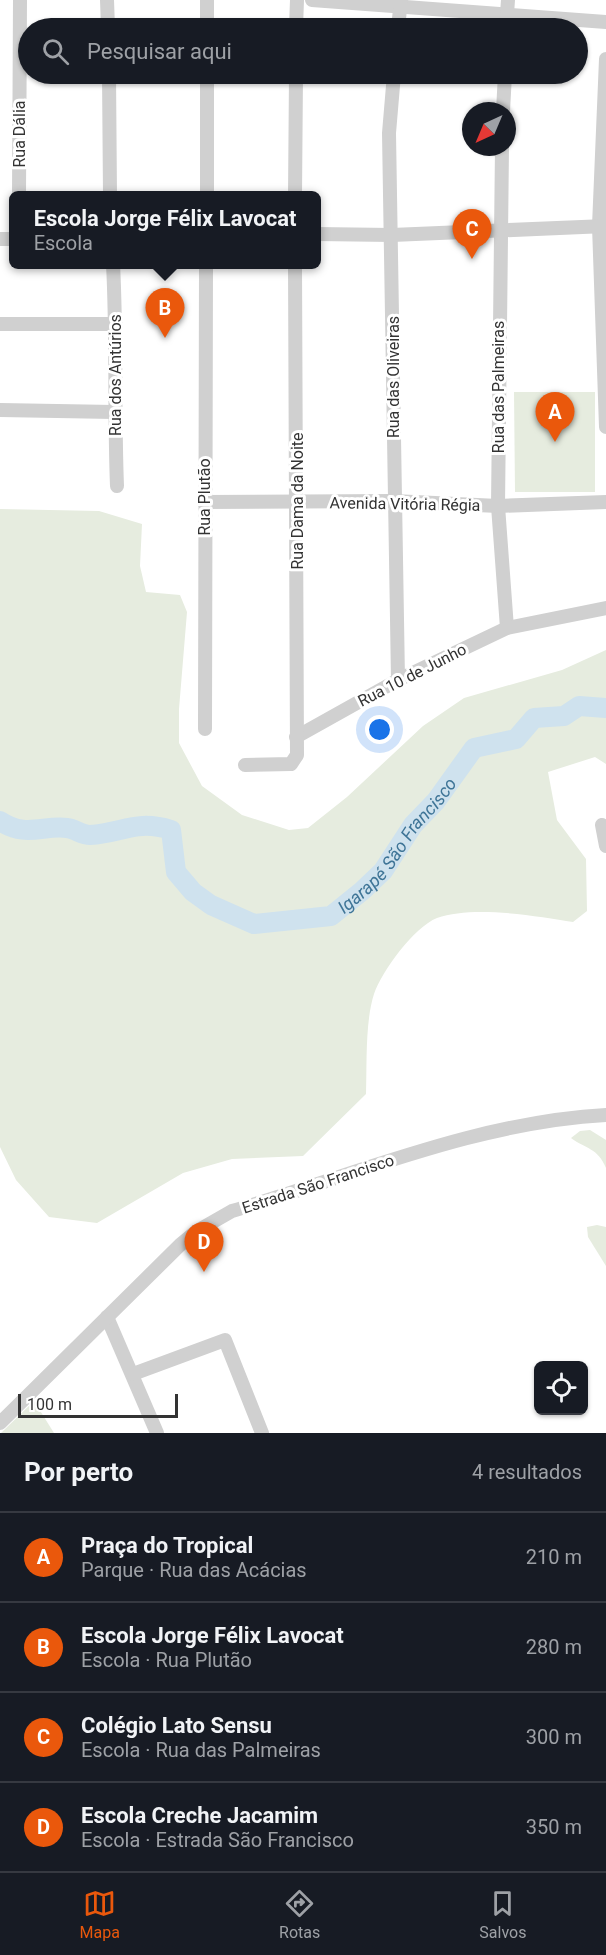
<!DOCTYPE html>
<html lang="pt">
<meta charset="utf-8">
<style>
body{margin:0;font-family:Roboto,sans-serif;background:#242831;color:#f1f3f6}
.controls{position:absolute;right:18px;bottom:18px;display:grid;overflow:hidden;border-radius:9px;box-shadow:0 2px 4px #0004}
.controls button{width:54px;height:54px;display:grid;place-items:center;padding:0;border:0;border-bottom:2px solid #363941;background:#171b24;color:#f1f3f6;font:30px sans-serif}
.compass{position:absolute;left:462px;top:102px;width:54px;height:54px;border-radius:50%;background:#171b24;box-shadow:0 2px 4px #0004;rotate:224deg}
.scale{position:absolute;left:18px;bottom:15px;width:160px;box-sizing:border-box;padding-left:6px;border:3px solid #333;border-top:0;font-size:16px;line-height:21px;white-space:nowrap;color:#333;-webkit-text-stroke:4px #fff;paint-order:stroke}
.you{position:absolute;left:380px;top:730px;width:21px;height:21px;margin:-15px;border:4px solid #fff;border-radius:50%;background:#1a73e8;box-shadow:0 0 0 9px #1a73e833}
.badge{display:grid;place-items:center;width:39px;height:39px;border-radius:50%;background:#ea580c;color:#fff;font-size:20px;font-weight:700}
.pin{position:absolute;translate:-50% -50px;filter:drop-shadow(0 2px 3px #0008)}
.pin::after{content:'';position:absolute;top:32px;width:21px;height:18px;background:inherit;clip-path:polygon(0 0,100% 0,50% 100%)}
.popup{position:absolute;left:9px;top:191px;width:312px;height:78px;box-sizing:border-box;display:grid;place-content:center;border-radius:9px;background:#171b24;filter:drop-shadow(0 2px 4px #0005);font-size:20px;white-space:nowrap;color:#9ea1a6}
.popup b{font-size:22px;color:#f1f3f6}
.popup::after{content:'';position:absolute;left:50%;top:100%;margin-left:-12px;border:12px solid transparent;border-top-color:#171b24}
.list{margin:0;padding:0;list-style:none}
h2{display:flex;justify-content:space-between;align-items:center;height:78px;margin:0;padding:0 24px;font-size:26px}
h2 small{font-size:20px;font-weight:400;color:#9ea1a6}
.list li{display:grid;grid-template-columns:39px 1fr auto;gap:18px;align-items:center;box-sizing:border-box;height:90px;padding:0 24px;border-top:2px solid #363941}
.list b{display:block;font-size:22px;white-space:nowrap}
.list p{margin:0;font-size:20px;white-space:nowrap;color:#9ea1a6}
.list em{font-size:20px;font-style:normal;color:#9ea1a6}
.icon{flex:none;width:33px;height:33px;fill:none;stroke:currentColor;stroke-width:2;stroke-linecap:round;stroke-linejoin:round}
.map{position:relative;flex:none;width:606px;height:1433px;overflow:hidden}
.search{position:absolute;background:#171b24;box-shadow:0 2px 4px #0004;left:18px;right:18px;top:18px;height:66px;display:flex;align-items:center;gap:15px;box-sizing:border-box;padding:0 21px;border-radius:33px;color:#9ea1a6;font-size:22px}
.sheet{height:438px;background:#171b24}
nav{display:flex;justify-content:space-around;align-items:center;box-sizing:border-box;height:84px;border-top:2px solid #363941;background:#171b24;font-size:16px;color:#9ea1a6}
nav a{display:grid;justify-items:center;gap:3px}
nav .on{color:#ea580c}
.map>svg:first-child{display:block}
.green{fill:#e6ecdf}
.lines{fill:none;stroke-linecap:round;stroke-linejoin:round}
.river{stroke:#cfe2ee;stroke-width:20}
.minor{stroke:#d0d0d0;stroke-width:14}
.labels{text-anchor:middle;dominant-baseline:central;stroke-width:6;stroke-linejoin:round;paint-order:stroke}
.street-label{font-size:16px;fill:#333;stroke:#fff}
.water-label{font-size:18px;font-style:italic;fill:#3f7597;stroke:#fff}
</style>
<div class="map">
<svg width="606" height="1433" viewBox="0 0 606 1433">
<rect width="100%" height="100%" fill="#fff"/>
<g class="green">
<polygon points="514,392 595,392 595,492 515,492"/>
<path d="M0,509L99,511L142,524L140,566L146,592L180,595L187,612L179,709V743L202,786L242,815L289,830L308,828L347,797L423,726L464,698L562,670L606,650V764L595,757L548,772L557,820L586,859L587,911L573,922C536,916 473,905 437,918C414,927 382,971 374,994C365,1022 367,1064 366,1094L303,1156L232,1159L183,1173L97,1223L49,1217L16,1180L0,1147Z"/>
<path d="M590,1130L606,1140V1168C598,1148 586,1149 571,1138L580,1131Z"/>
<polygon points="597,1225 606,1227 606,1266 588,1237 587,1227"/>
<polygon points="34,1401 54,1433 1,1433"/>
</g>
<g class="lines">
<path class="river" id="s1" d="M0,821C25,838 43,825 67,828C75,829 82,835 90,835C123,833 136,819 171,830L176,872L193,892L211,905L254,924L331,916L362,891L383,871L413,825L436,801L474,748L516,739L534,718L564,716L579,706L606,708"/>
<g class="minor">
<polyline points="107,0 108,28"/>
<polyline points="312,0 606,22"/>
<polyline points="207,28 207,0"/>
<polyline points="296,28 297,0"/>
<polyline points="398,28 401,0"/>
<polyline points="506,28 508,0"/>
<polyline points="606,59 599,226 606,427"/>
<polyline points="109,74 110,196"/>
<polyline points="394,74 389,133 398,680"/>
<polyline points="503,111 505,74"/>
<polyline points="502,147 498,506 507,628"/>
<polyline points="19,196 20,0"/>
<polyline points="207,196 207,74"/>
<polyline points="295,196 296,74"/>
<polyline points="316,234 392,235 606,226"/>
<polyline points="0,239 14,239"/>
<path d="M113,264C117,338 114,412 117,486"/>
<polyline points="0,324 116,324"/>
<polyline points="0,410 114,412"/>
<polyline points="204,502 393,501 498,506 606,502"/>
<polyline points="205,729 206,264"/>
<polyline points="296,737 398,680 507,628 606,608"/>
<polyline points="245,765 291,764 297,755 295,264"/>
<polyline points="602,825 606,846"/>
<polyline points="107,1317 157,1433"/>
<polyline points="133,1374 225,1340 262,1433"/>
<path d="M0,1423L180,1245L197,1231L232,1211C355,1175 477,1122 606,1115"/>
</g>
</g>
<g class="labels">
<g class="street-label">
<text transform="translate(19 134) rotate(-90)">Rua Dália</text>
<text transform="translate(115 375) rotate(-90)">Rua dos Antúrios</text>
<text transform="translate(393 377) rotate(-90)">Rua das Oliveiras</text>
<text transform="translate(498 387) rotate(-90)">Rua das Palmeiras</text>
<text transform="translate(204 497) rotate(-90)">Rua Plutão</text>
<text transform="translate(297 501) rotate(-90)">Rua Dama da Noite</text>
<text transform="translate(405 504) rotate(1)">Avenida Vitória Régia</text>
<text transform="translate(412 675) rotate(-27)">Rua 10 de Junho</text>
<text transform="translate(318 1184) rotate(-18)">Estrada São Francisco</text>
</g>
<g class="water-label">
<text stroke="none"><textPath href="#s1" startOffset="488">Igarapé São Francisco</textPath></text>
</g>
</g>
</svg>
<div class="controls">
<button><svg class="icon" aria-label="locate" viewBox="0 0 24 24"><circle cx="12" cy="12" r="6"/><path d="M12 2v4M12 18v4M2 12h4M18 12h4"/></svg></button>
</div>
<svg class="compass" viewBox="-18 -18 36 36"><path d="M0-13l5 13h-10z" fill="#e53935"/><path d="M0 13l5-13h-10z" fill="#9ea1a6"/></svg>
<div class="scale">100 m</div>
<div class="you"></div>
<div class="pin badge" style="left:555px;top:442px">A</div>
<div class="pin badge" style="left:165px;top:338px">B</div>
<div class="popup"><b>Escola Jorge Félix Lavocat</b>Escola</div>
<div class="pin badge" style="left:472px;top:259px">C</div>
<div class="pin badge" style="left:204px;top:1272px">D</div>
<div class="search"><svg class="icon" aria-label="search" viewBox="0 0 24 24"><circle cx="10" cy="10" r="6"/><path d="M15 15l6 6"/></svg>Pesquisar aqui</div>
</div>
<section class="sheet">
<h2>Por perto<small>4 resultados</small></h2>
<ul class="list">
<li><span class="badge">A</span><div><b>Praça do Tropical</b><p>Parque · Rua das Acácias</p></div><em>210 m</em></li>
<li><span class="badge">B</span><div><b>Escola Jorge Félix Lavocat</b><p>Escola · Rua Plutão</p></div><em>280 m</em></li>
<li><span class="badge">C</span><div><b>Colégio Lato Sensu</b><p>Escola · Rua das Palmeiras</p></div><em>300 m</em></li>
<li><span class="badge">D</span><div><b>Escola Creche Jacamim</b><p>Escola · Estrada São Francisco</p></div><em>350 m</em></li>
</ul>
</section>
<nav>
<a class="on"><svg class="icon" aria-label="map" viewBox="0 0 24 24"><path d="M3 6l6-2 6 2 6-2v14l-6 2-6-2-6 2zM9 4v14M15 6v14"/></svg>Mapa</a>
<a><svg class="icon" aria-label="directions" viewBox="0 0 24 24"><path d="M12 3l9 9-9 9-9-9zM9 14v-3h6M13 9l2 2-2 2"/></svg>Rotas</a>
<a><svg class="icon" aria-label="saved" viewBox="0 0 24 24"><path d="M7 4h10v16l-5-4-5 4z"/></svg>Salvos</a>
</nav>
